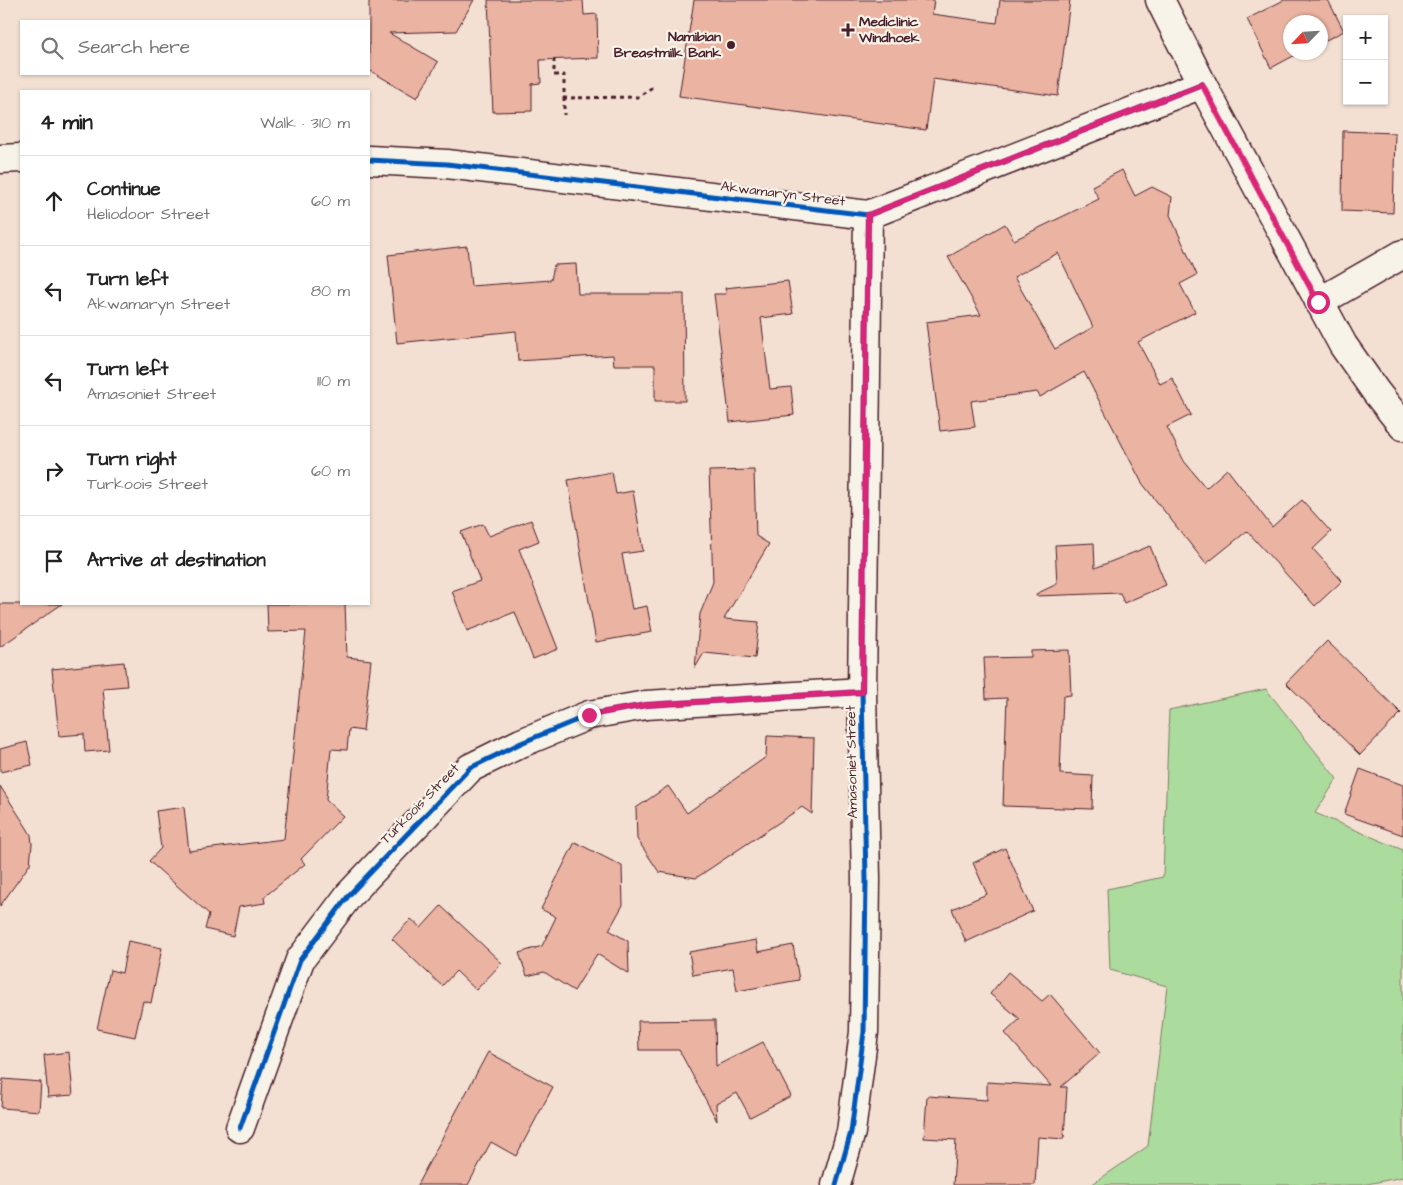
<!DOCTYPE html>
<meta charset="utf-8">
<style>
body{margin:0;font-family:"Architects Daughter",sans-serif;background:#f2f2f2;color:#222}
.controls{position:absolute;right:15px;top:15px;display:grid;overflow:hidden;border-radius:0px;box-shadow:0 1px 4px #0004}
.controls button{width:45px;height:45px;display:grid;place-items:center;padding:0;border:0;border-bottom:1px solid #e0e0e0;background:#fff;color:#222;font:25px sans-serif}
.compass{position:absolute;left:1283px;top:15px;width:45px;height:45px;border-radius:50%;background:#fff;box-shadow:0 1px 4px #0004;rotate:245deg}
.stop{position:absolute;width:15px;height:15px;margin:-11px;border:4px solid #db2777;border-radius:50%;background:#fff}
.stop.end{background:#db2777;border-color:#fff;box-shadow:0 1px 5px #0008}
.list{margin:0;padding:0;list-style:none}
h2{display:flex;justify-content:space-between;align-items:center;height:65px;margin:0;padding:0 20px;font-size:21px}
h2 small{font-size:16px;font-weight:400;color:#767676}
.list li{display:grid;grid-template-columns:32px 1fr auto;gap:15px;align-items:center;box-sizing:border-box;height:90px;padding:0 20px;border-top:1px solid #e0e0e0}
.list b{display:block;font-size:19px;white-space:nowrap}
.list p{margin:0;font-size:16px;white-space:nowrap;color:#767676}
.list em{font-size:16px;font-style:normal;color:#767676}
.icon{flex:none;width:28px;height:28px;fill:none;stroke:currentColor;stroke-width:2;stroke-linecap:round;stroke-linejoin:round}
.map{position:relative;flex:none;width:1403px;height:1185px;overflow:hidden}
.search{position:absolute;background:#fff;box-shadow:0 1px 4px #0004;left:20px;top:20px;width:350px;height:55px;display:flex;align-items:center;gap:12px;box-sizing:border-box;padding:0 18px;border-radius:0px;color:#767676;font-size:19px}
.panel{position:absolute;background:#fff;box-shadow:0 1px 4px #0004;left:20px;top:90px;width:350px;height:515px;border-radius:0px}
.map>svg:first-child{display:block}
.green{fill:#acdc9d;stroke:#7b7e64}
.building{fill:#ebb3a2;stroke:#4a1f2b;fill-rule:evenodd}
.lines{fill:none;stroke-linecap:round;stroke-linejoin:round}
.minor-casing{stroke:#4a1f2b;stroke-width:31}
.path{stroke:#4a1f2b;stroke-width:3;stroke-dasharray:4 4;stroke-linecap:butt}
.minor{stroke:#f7f3e8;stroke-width:28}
.cycleway-casing{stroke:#f7f3e8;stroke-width:8}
.cycleway{stroke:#0057b8;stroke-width:5}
.route{stroke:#db2777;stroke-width:6}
.poi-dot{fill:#4a1f2b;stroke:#f7f3e8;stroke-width:2}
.labels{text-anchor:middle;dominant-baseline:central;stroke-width:4.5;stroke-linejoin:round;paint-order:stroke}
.poi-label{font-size:14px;font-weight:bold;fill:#4a1f2b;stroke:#f7f3e8;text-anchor:start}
.street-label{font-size:14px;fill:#4a1f2b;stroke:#f7f3e8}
</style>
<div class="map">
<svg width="1403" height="1185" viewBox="0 0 1403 1185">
<rect width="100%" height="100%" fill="#f3e0d3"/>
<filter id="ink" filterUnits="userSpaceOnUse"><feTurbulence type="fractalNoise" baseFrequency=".02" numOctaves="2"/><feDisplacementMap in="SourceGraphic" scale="10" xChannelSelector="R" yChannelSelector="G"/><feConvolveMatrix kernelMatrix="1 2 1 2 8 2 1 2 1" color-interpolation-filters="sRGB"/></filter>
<g filter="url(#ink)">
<polygon class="green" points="1266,689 1337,779 1315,813 1403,850 1403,1177 1362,1185 1091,1185 1148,1146 1167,986 1110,970 1107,889 1163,877 1169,710"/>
<g class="building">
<polygon points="369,0 474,0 456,31 389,33 438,62 417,98 369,70"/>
<polygon points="488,0 583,0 584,15 597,14 598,58 540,60 541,83 532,84 532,111 493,112"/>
<polygon points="694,0 934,0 932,14 997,23 1000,0 1070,0 1058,96 933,79 926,130 679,96"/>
<polygon points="1284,0 1328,0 1344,31 1320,43 1320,22 1290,22 1290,52 1301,52 1271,68 1247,19"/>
<polygon points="1343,131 1395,133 1393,213 1342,211"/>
<path d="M1122,170L1135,196L1152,187L1172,197L1170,215L1197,275L1180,284L1195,312L1138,342L1160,384L1172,378L1191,415L1167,427L1184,461L1206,488L1227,469L1272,527L1302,500L1331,532L1313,549L1342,581L1315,606L1247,531L1206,564L1142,483L1084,372L1040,397L1037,392L971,401L975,427L940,431L926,322L981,315L948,257L1005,224L1014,240L1099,199L1092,186ZM1058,253L1093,327L1055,349L1014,277Z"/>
<polygon points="467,246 471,286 551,280 554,265 576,264 578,294 684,294 685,401 655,401 655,365 614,365 613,355 518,361 516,331 397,343 388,255"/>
<polygon points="788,281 793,314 761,318 770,389 791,387 794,415 730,422 714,294 726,294 725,288"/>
<polygon points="754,470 756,536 769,544 724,619 759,622 755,658 704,653 695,668 700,614 713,582 709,471"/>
<polygon points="612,472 616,494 633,491 643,551 622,554 632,609 647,606 652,632 596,642 568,480"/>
<polygon points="531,520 539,541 519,549 558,649 533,659 515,612 467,631 452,591 480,581 461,532 483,524 489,536"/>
<polygon points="1094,543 1095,568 1150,546 1166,585 1124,603 1120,593 1036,596 1036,594 1057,584 1055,545"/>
<polygon points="0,604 62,604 0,647"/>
<polygon points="267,604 345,604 347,657 371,660 363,731 349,729 347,750 331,749 326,800 343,816 301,859 305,864 264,897 265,903 239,907 233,936 205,929 209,914 149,861 161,848 156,811 184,807 189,851 284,839 306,631 268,632"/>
<polygon points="1327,641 1401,713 1360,755 1286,683"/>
<polygon points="1069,650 1071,695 1063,696 1060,774 1093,776 1092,809 1003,806 1007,698 986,699 984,658 1031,657 1031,651"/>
<polygon points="124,662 127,686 103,688 109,750 85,752 84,734 59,736 52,669"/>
<polygon points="767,736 814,738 812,814 802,807 696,878 659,872 637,839 636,808 668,786 687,813 766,757"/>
<polygon points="27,742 32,765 0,772 0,749"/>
<polygon points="1360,769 1403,785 1403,835 1344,814"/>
<polygon points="0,786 27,828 31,835 32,844 30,864 0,906"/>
<polygon points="575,842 622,866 623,905 609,930 628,941 629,974 597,954 574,991 544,972 527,976 519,953 542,946 556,917 541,909"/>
<polygon points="1005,848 1033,911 966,942 952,909 987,894 973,863"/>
<polygon points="441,906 502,963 476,990 456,971 442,986 392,939 411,919 421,928"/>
<polygon points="756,940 758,952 793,945 799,980 737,991 733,968 693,975 689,952"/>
<polygon points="128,941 162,948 151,1003 143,1001 135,1037 97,1029 110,970 122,973"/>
<polygon points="1008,972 1042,1001 1050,994 1100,1053 1061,1087 1067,1087 1064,1139 1038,1137 1035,1185 953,1185 956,1140 924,1138 927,1096 987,1100 987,1082 1051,1086 1005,1033 1020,1019 990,994"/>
<polygon points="715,1020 716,1066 763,1042 791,1096 750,1117 737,1093 716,1104 717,1121 679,1050 639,1050 638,1021"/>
<polygon points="69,1052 73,1095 48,1097 44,1055"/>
<polygon points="488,1052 553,1087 516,1156 491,1142 468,1185 417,1185"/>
<polygon points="3,1079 41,1082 39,1111 1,1108"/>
</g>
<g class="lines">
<g class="minor-casing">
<g id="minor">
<polyline points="1160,0 1202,84 1343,345 1376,392 1403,426"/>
<polyline points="0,159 21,158"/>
<polyline points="369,160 447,164 868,215 1202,84"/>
<polyline points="1319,302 1403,254"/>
<polyline points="240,1128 300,960 349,895 470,768 521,743 589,715 646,705 862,692"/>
<polyline points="836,1185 851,1132 864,1032 866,879 862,692 868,215"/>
</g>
</g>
<g class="path">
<polyline points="554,59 554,75 564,75 564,115"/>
<polyline points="563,98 638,97 654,86"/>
</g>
<use href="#minor" class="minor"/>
<g class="cycleway-casing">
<g id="cycleway">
<polyline points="369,160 447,164 868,215 1202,84"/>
<polyline points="240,1128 300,960 349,895 470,768 521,743 589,715 646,705 862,692"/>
<polyline points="836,1185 851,1132 864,1032 866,879 862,692 868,215"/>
</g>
</g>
<use href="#cycleway" class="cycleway"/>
</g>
</g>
<g class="lines" filter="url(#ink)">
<polyline class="route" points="589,715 646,705 862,692 868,215 1202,84 1318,302"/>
</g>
<g class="poi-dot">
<path d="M845.5 22.5h5v5h5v5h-5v5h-5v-5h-5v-5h5z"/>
<circle cx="731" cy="45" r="5"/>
</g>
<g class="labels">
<g class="poi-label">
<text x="859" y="22">Mediclinic<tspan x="859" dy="16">Windhoek</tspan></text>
<text x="721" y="37" text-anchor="end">Namibian<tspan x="721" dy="16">Breastmilk Bank</tspan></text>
</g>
<g class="street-label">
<text transform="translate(783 194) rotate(7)">Akwamaryn Street</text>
<text transform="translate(852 762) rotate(-91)">Amasoniet Street</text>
<text transform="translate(420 804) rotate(-46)">Turkoois Street</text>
</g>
</g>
</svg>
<div class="controls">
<button>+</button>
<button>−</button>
</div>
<svg class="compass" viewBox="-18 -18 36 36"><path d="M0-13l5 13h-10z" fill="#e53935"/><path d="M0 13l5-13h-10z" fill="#767676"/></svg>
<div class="stop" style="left:1318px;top:302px"></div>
<div class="stop end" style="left:589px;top:715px"></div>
<div class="search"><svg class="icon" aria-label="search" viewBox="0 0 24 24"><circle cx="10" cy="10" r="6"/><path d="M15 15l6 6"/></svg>Search here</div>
<section class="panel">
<h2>4 min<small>Walk · 310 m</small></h2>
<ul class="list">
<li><svg class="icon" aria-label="ahead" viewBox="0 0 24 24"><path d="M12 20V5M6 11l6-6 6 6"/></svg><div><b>Continue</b><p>Heliodoor Street</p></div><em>60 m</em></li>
<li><svg class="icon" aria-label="left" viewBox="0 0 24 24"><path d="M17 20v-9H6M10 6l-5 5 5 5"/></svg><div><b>Turn left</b><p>Akwamaryn Street</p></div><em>80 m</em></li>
<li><svg class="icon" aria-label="left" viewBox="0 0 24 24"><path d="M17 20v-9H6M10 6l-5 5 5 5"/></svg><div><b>Turn left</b><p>Amasoniet Street</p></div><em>110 m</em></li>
<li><svg class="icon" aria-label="right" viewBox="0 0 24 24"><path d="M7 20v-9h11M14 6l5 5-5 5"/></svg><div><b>Turn right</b><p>Turkoois Street</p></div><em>60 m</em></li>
<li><svg class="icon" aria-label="arrive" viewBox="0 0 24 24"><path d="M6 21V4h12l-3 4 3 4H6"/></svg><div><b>Arrive at destination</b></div></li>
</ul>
</section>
</div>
